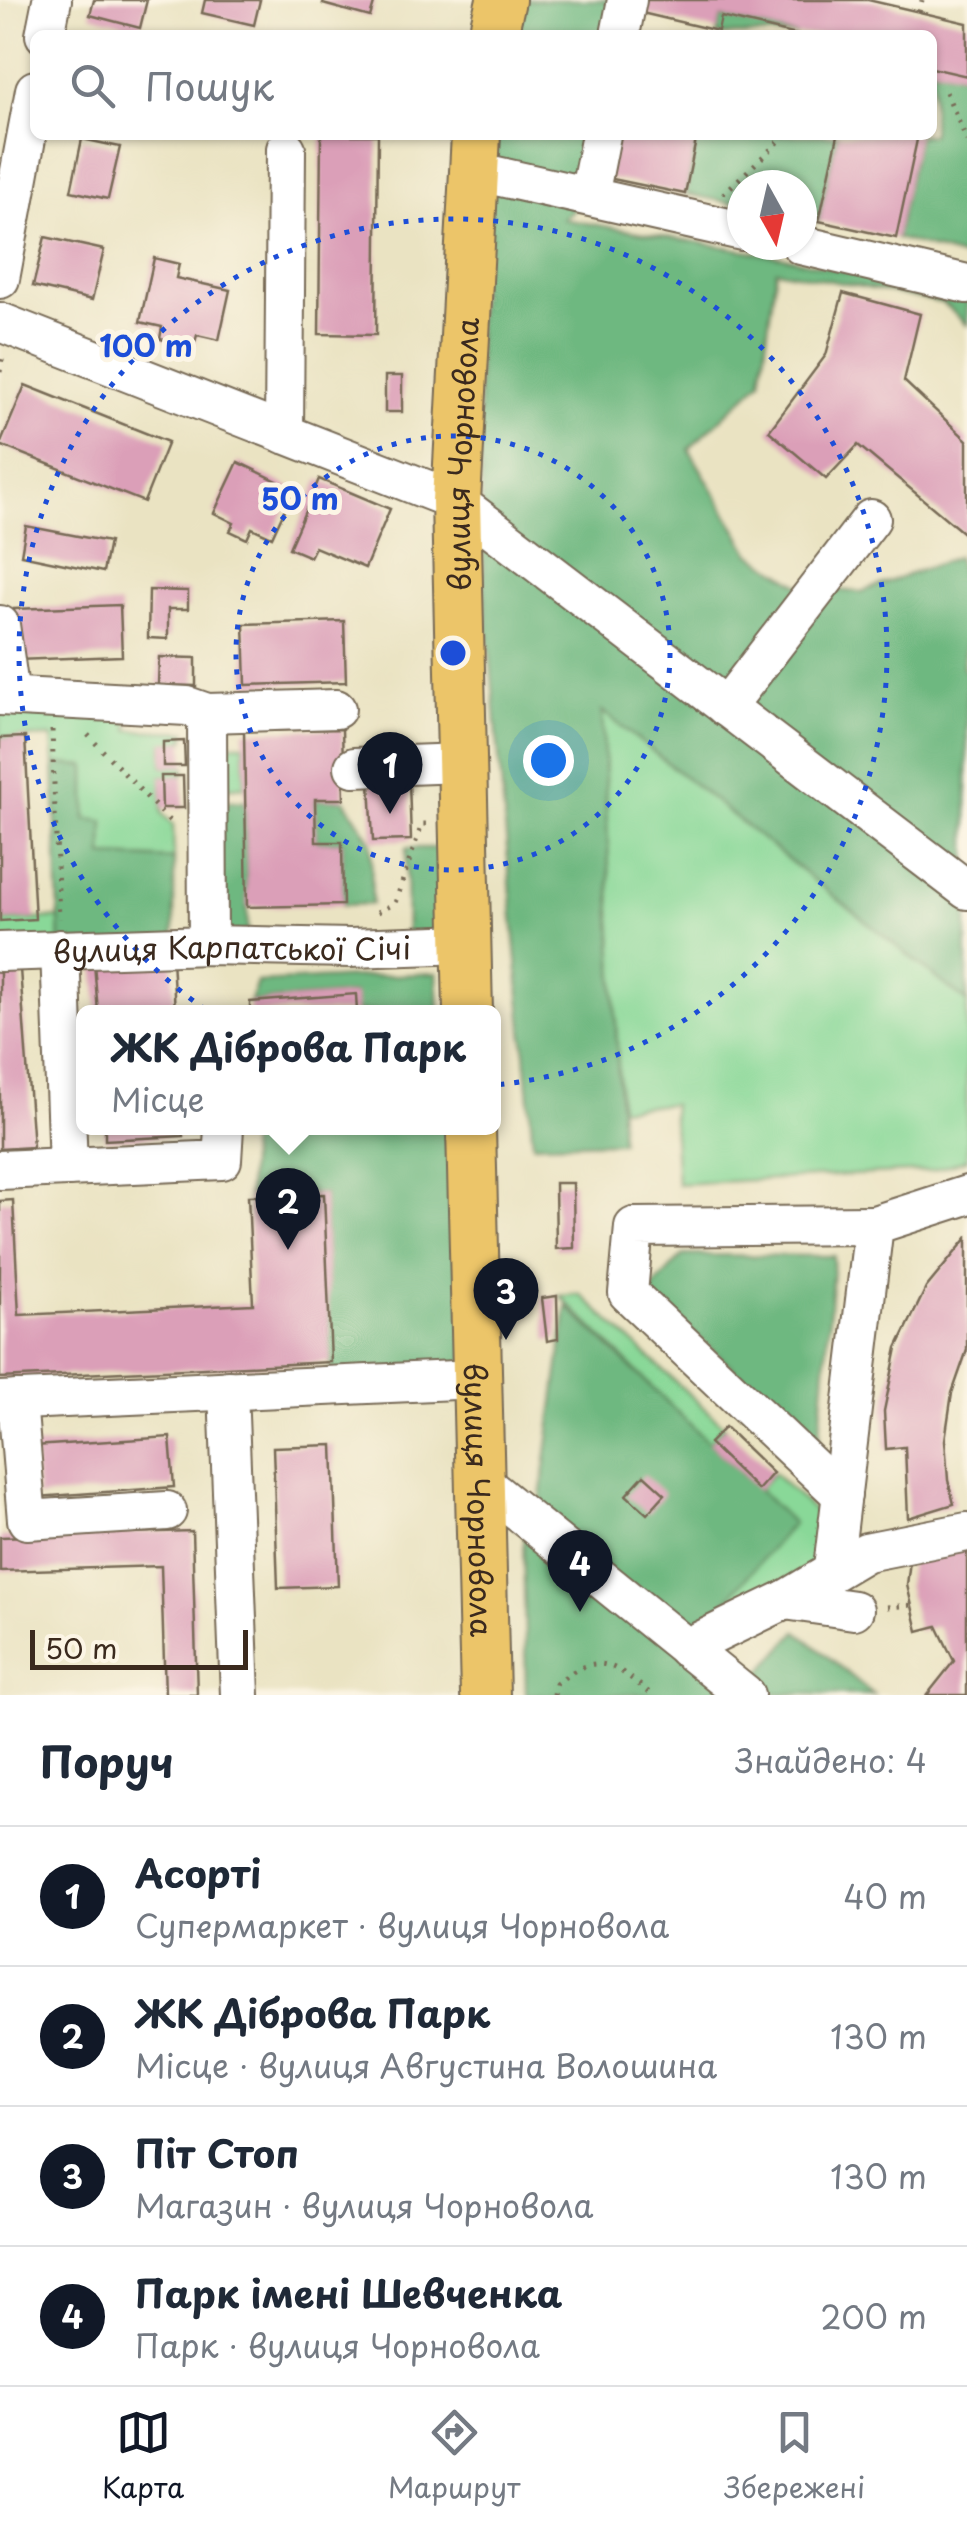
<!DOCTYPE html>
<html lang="uk">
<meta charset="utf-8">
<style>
body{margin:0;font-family:"Playpen Sans",sans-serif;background:#f2f2f3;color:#1f2937}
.compass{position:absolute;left:727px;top:170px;width:90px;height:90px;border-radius:50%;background:#fff;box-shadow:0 2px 8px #0004;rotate:172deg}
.scale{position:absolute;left:30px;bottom:25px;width:218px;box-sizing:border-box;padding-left:10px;border:5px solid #3b2a1e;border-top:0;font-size:28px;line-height:35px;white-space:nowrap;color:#3b2a1e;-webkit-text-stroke:8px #fcf5e5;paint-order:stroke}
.you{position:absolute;left:548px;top:760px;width:35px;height:35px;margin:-25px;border:8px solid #fff;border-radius:50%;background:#1a73e8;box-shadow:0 0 0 15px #1a73e833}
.badge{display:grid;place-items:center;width:65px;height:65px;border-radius:50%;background:#111827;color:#fff;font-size:32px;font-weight:700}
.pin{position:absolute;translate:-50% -82px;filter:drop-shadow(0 2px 5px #0008)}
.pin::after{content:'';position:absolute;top:52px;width:35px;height:30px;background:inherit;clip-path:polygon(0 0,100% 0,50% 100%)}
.popup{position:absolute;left:76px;top:1005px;width:425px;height:130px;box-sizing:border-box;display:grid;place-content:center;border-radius:15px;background:#fff;filter:drop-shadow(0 2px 8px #0005);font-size:32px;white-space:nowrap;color:#747a83}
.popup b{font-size:38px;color:#1f2937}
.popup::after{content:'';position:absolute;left:50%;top:100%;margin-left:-20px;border:20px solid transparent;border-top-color:#fff}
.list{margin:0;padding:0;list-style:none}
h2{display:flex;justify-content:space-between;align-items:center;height:130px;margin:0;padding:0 40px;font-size:42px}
h2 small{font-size:32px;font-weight:400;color:#747a83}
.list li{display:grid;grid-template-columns:65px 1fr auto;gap:30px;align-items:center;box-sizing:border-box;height:140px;padding:0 40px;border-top:2px solid #e0e1e3}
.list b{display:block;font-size:38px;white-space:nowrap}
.list p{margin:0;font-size:32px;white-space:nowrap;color:#747a83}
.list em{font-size:32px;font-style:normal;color:#747a83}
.icon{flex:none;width:55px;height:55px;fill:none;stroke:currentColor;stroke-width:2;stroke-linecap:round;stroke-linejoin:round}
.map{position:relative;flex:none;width:967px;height:1695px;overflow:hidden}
.search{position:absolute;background:#fff;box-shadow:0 2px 8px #0004;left:30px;right:30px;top:30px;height:110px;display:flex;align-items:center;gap:25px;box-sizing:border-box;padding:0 35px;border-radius:15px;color:#747a83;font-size:38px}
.sheet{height:690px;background:#fff}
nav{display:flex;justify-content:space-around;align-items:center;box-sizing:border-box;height:140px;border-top:2px solid #e0e1e3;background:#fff;font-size:28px;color:#747a83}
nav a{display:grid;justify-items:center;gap:5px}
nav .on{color:#111827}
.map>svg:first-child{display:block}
.green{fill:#89d898;stroke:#62815b;stroke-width:2.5}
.forest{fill:#6eb880;stroke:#54714f;stroke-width:2.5}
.building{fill:#db9fb8}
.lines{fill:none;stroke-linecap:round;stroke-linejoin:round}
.minor-casing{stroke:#786b57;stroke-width:42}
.major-casing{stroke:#786b57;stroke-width:52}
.path{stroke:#786b57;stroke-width:5;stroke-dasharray:2.5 8;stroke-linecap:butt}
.minor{stroke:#fff;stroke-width:38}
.major{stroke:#ecc569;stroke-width:48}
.ring{fill:none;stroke:#1d4ed8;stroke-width:5;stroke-dasharray:5 10}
.labels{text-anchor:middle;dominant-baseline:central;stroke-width:10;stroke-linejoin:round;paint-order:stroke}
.street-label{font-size:30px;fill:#3b2a1e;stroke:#fcf5e5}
.centre{fill:#1d4ed8;stroke:#fcf5e5;stroke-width:5}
.ring-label{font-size:30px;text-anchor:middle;font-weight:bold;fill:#1d4ed8;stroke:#fcf5e5;stroke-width:10;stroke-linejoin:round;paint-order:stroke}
</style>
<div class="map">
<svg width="967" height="1695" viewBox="0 0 967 1695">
<rect width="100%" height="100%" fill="#fcf5e5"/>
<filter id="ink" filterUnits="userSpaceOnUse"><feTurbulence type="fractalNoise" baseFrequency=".01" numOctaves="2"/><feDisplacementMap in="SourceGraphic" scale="20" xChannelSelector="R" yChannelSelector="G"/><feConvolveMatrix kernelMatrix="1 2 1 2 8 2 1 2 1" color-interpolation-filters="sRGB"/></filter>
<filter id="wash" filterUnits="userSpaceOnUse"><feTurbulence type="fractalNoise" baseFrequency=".0048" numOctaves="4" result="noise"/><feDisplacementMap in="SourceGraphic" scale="40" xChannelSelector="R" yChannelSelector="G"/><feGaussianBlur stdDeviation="2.25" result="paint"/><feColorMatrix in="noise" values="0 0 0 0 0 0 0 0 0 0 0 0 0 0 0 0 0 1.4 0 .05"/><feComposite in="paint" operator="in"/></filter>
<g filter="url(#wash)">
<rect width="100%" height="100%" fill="#eae3c2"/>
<g class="green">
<polygon points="0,696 127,704 129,730 186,732 184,741 163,743 163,766 185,766 183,776 162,776 162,813 173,825 174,859 102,856 86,819 86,766 54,764 52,737 0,738"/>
<polygon points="602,711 967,1002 967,1159 931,1171 677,1184 672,1104 620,1108"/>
<polygon points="222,744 244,744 245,786 223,788"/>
<polygon points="59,918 60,949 0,952 0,921"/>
<polygon points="580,1294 725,1427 709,1443 560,1296"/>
<polygon points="773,1473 822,1518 824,1544 812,1568 714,1614 792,1524 758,1490"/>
</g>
<g class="forest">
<polygon points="522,0 645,0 637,35 513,35"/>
<polygon points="721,17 797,35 717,35"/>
<polygon points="932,68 967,76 967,259 896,238 918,135 932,135"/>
<path d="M492,135H617L608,178L563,219L784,257L967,300V325L943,303L776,270L761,381L689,449L750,553L804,588L861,592L957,557C967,591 967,633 963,668L967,672V1002L602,711L621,1142L533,1144L484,586L477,323Z"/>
<polygon points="697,135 838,135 819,221 802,217 802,185 742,185 742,205 685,194"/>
<polygon points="54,764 86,766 86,819 104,821 103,856 174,859 174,946 60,949"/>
<polygon points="315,799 344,799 371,841 372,904 343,905 342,842 316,842"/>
<polygon points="245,801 248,930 208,945 207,802"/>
<polygon points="406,848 455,848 457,944 407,947"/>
<polygon points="437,973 439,1012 357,1012 355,994 250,1002 257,982"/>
<polygon points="250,1128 457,1128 466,1380 331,1386 324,1194 248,1196"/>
<polygon points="683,1255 834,1256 819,1444 648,1293"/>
<polygon points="567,1306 793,1523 686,1648 537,1527"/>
<polygon points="523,1529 736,1695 526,1695"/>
<polygon points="797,1631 874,1695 742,1693"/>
</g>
<g id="blocks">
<g class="building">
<polygon points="94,0 147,0 140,28 90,15"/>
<polygon points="205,0 260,0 254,25 202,13"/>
<polygon points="324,0 375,0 370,17 323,4"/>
<polygon points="645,0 868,0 967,23 967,76 932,68 932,35 797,35 721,17 718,31 642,13"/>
<polygon points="321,135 378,135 376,335 319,334"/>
<polygon points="617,135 697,135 685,194 608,178"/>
<polygon points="838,135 918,135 896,238 819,221"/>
<polygon points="82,139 120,147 108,199 71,191"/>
<polygon points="45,237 104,250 92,300 33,286"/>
<polygon points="154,258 179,264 176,278 230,290 219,340 197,335 194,346 160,339 162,327 140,322"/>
<polygon points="843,293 920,314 904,381 967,440 967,536 858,445 826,479 769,431 826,355"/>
<rect x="385" y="376" width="17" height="36"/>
<polygon points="25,385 168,442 144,502 0,445"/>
<polygon points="238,462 294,489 272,537 252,528 247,539 230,531 234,523 214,513"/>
<polygon points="319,479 390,509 365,568 315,547 310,557 289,548"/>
<polygon points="26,526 109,542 103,572 21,555"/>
<polygon points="149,590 188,591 188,609 168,609 168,639 148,638"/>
<polygon points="120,605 122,656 16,660 14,609"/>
<polygon points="344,621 346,682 246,685 244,624"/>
<polygon points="159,657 196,658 196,686 158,685"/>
<polygon points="342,729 344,799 315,799 316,842 342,842 343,905 247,907 244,731"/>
<polygon points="25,737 35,919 0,921 0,738"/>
<polygon points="184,741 185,766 163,766 163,742"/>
<polygon points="161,776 183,776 184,808 162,808"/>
<polygon points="409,781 411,840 373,841 370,782"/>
<polygon points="172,958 175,1012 98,1012 94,963"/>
<polygon points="20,969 33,1147 0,1149 0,970"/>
<polygon points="356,994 357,1012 250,1012 250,1002"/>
<polygon points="105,1128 182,1128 183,1136 105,1140"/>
<polygon points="555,1183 573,1183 574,1248 556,1249"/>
<polygon points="324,1194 331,1362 0,1378 0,1201 13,1200 19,1315 253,1304 248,1196"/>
<polygon points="967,1238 967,1350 952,1393 945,1440 948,1480 954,1504 908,1518 905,1447 886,1449 884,1411 897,1348 926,1288"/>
<polygon points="557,1296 558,1339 547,1341 542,1298"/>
<polygon points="725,1427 773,1473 758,1490 709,1443"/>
<polygon points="170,1437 174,1487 37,1497 34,1446"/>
<polygon points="333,1445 338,1586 278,1588 273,1447"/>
<polygon points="644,1475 665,1494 647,1514 626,1495"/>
<polygon points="192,1531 197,1695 165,1695 161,1566 0,1571 0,1537"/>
<polygon points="967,1541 967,1695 927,1695 954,1661 937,1626 918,1631 907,1585 911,1552"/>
</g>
</g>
</g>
<g filter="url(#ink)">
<use href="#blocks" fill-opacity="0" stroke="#786b57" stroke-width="2.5"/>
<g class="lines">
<g class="minor-casing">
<g id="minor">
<polyline points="45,35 52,0"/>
<polyline points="620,35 627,0"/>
<polyline points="474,171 742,231"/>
<polyline points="589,196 601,135"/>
<polyline points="801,245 967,284"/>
<polyline points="0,279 35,90"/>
<polyline points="0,322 456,501 967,890"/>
<polyline points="284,434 286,149"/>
<polyline points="0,625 10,696"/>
<polyline points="0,696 187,706 207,713 208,945"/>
<polyline points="726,707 871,519"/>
<polyline points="207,713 336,709"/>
<polyline points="354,767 461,763"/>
<polyline points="60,949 68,1167"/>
<path id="s1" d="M0,952L208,945L350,948L466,944"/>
<polyline points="0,1170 222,1160 224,1128"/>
<polyline points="228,1390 240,1695"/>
<polyline points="17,1400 27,1520 167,1511"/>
<polyline points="0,1401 477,1379"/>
<polyline points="479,1480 745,1695"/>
<polyline points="842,1495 628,1293 634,1227 874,1225"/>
<polyline points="833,1568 874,1225 967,1195"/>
<polyline points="785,1600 854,1610"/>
<polyline points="686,1648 785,1600 866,1552 967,1532"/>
</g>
</g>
<g class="major-casing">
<g id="major">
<polyline points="493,35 501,0"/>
<path id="s2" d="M468,1012L456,501L476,135"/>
<path id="s3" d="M471,1128L485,1695"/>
</g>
</g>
<g class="path">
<polyline points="919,12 922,0"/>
<polyline points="946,92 967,141"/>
<polyline points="723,194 786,135"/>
<polyline points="0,372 3,355"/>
<polyline points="52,730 59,919"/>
<polyline points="88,735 173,825"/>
<polyline points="377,912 395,903 422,824 427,824"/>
<polyline points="887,1607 913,1605"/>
<path d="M554,1695L556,1684C598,1649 614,1664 652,1695"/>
</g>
<use href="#minor" class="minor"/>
<use href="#major" class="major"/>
</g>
</g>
<g class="ring">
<circle cx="453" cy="653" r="217"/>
<circle cx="453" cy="653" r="434"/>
</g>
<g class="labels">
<g class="street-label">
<text stroke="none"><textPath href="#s2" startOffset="558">вулиця Чорновола</textPath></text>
<text stroke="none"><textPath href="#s1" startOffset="232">вулиця Карпатської Січі</textPath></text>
<text stroke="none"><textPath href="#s3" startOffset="372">вулиця Чорновола</textPath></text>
</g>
</g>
<circle cx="453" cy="653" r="15" class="centre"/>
<g class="ring-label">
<text x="146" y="357">100 m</text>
<text x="300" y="510">50 m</text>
</g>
</svg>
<svg class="compass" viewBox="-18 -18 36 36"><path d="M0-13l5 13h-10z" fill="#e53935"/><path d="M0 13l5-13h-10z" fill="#747a83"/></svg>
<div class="scale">50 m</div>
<div class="you"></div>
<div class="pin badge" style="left:390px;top:814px">1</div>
<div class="pin badge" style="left:288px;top:1250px">2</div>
<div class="popup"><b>ЖК Діброва Парк</b>Місце</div>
<div class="pin badge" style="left:506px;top:1340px">3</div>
<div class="pin badge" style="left:580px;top:1612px">4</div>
<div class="search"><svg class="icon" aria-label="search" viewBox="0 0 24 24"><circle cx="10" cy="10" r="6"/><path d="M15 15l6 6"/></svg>Пошук</div>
</div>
<section class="sheet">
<h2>Поруч<small>Знайдено: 4</small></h2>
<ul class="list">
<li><span class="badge">1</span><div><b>Асорті</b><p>Супермаркет · вулиця Чорновола</p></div><em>40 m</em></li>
<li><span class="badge">2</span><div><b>ЖК Діброва Парк</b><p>Місце · вулиця Августина Волошина</p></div><em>130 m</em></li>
<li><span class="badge">3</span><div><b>Піт Стоп</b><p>Магазин · вулиця Чорновола</p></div><em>130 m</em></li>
<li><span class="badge">4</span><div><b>Парк імені Шевченка</b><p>Парк · вулиця Чорновола</p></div><em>200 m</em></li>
</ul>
</section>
<nav>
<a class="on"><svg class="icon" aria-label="map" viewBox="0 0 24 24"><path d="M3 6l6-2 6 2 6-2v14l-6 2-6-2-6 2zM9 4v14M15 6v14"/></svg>Карта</a>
<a><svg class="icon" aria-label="directions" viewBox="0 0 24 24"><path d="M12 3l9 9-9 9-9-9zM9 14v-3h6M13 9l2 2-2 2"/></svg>Маршрут</a>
<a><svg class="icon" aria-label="saved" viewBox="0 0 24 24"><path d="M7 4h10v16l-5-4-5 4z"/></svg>Збережені</a>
</nav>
